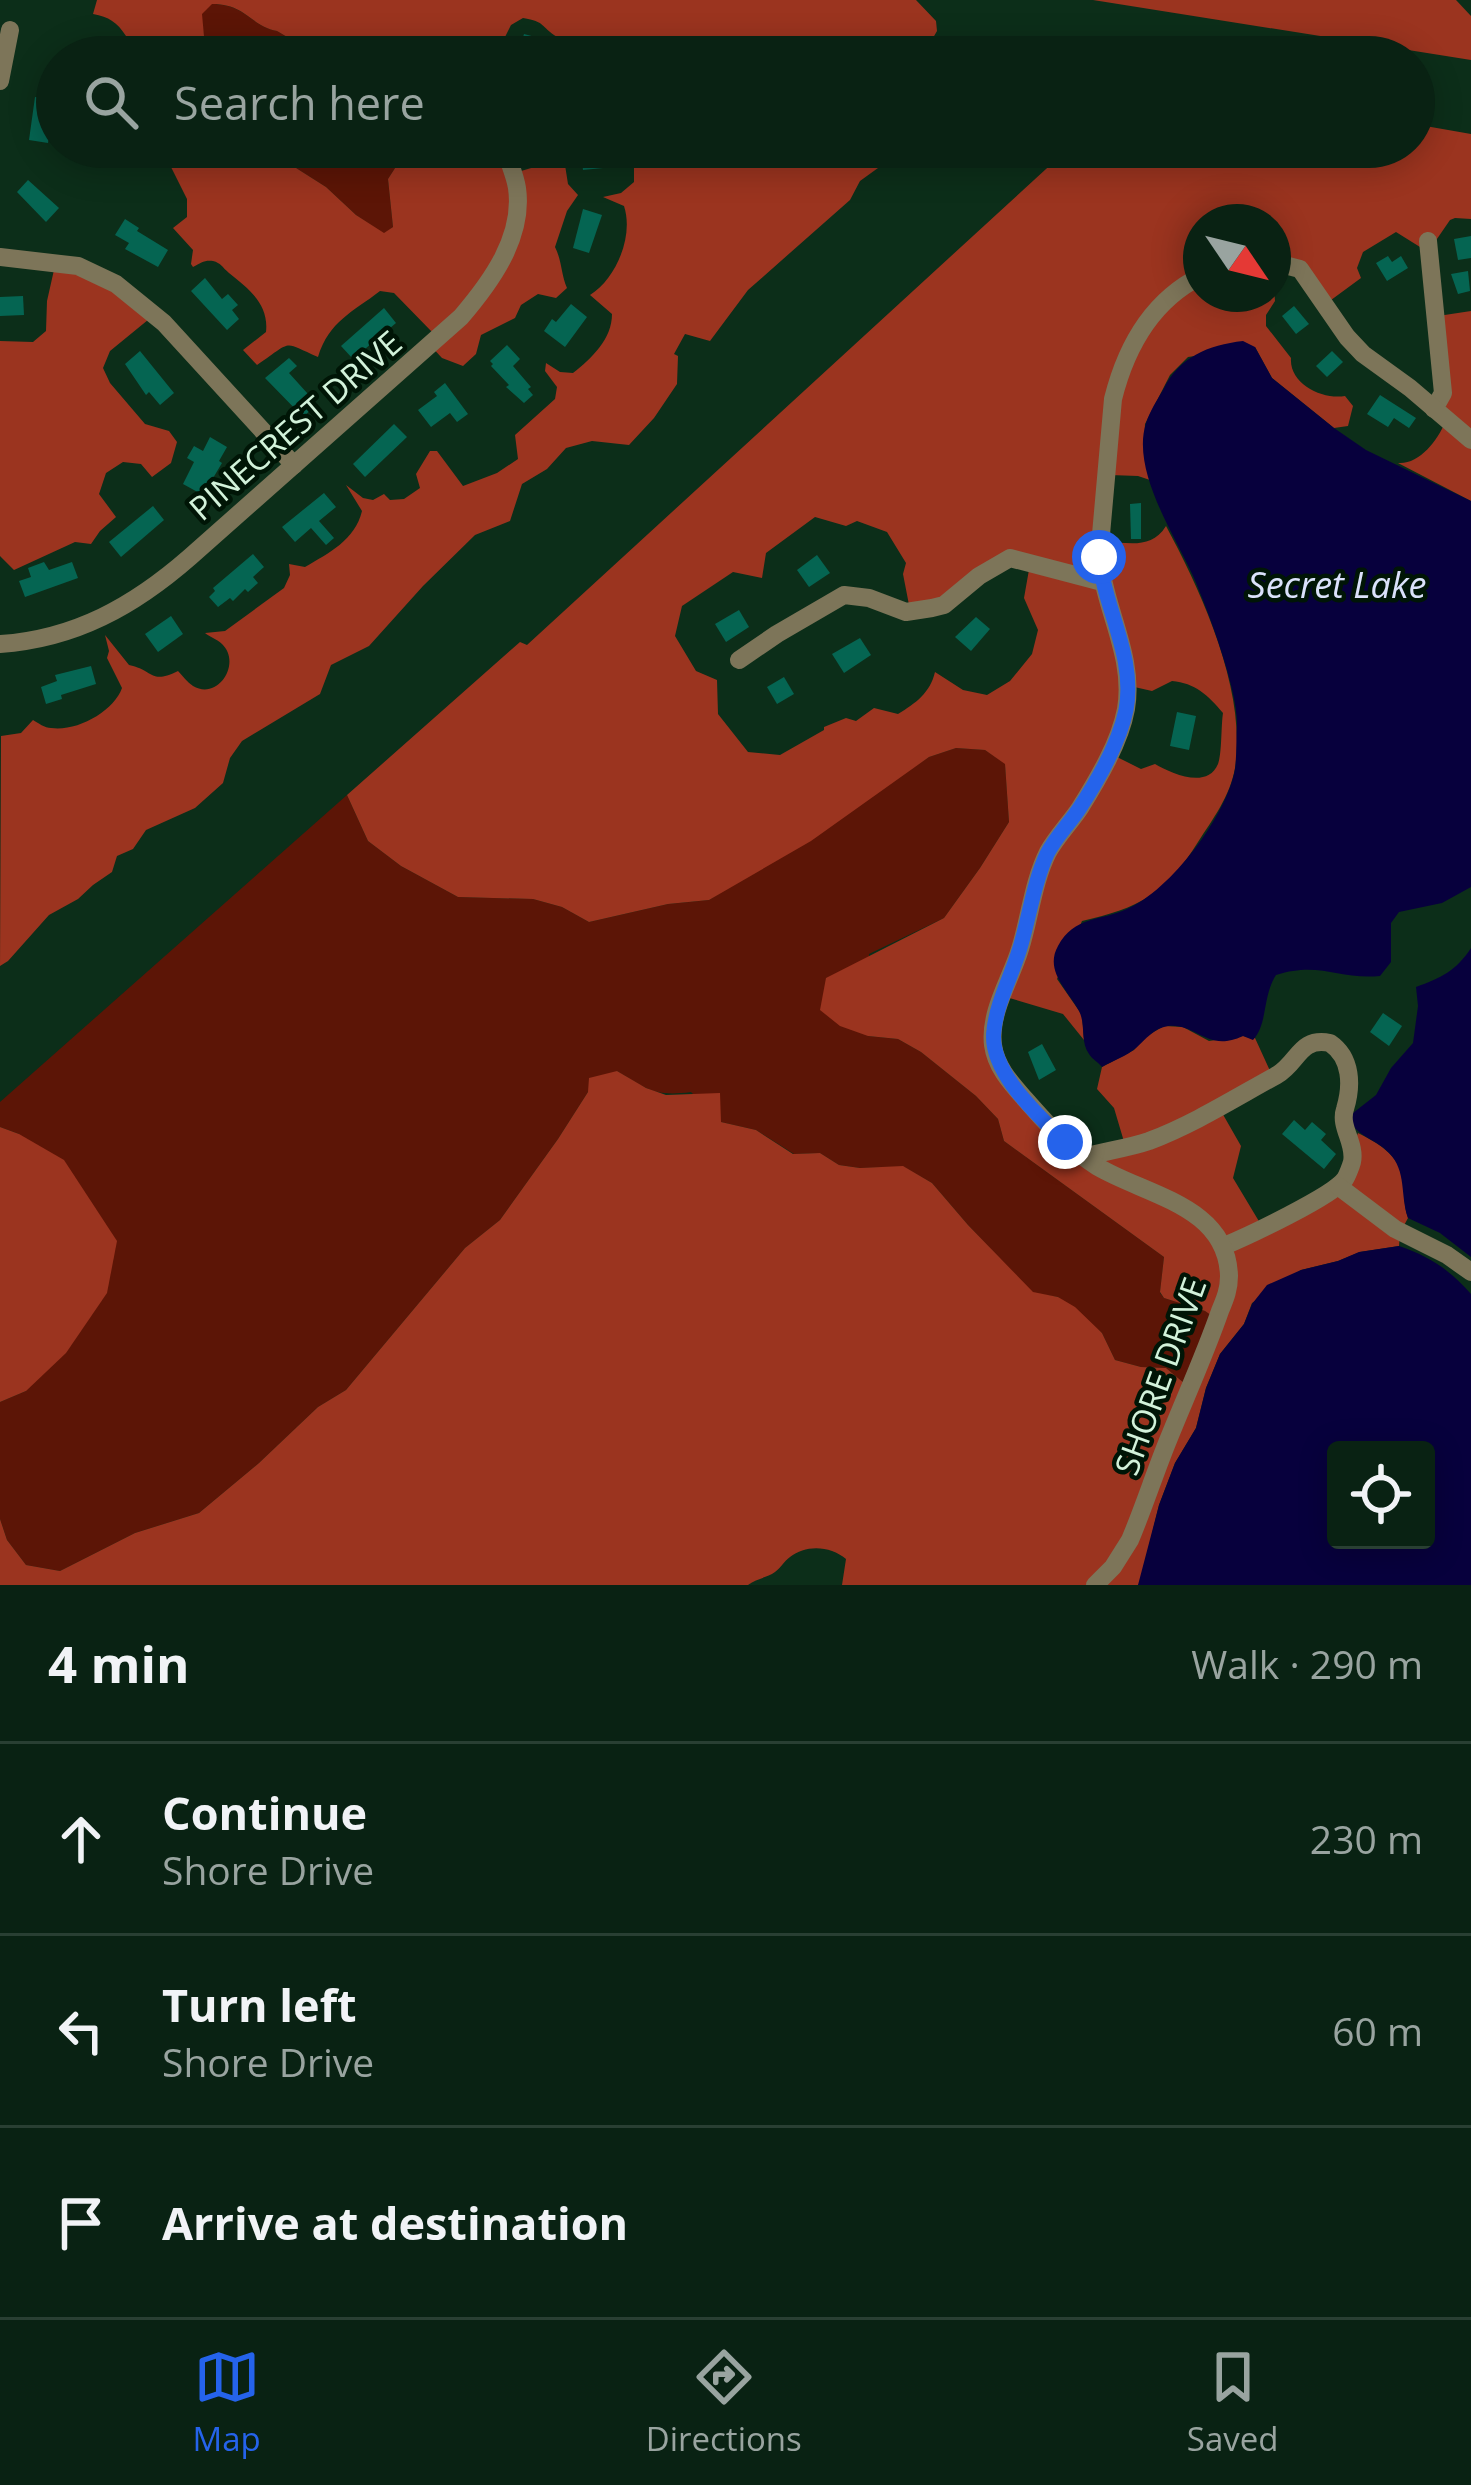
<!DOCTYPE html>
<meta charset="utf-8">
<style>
body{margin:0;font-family:"Open Sans",sans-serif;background:#172f21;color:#f1f3f6}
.controls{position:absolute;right:36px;bottom:36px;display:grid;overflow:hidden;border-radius:12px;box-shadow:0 6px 30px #0003}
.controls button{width:108px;height:108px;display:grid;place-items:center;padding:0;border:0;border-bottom:3px solid #293f33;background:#092213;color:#f1f3f6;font:60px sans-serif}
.compass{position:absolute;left:1183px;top:204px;width:108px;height:108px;border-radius:50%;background:#092213;box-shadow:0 6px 30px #0003;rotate:125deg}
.stop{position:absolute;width:36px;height:36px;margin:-27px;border:9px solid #2563eb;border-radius:50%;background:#fff}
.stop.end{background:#2563eb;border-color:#fff;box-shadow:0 3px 12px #0008}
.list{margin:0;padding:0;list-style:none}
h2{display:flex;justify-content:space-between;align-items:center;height:156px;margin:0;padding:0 48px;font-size:51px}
h2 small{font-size:39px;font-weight:400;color:#99a4a0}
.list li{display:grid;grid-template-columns:78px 1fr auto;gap:36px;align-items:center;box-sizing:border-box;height:192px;padding:0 48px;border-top:3px solid #293f33}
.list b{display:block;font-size:45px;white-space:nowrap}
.list p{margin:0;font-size:39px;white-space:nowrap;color:#99a4a0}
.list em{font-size:39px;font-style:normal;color:#99a4a0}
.icon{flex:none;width:66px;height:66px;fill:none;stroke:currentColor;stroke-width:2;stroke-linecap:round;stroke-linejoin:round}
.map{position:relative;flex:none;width:1471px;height:1585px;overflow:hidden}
.search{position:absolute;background:#092213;box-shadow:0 6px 30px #0003;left:36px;right:36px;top:36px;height:132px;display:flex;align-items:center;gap:30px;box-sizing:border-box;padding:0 42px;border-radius:66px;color:#99a4a0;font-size:45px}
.sheet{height:732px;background:#092213}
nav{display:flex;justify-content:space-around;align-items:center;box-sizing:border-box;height:168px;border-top:3px solid #293f33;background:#092213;font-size:33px;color:#99a4a0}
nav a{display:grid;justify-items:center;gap:6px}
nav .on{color:#2563eb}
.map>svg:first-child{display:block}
.green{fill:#5c1506}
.forest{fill:#9b341f;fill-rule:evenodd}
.water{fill:#07003d;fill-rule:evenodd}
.building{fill:#056552}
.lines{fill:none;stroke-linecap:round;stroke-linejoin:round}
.minor{stroke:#7d7559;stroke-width:18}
.route{stroke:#2563eb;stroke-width:15}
.labels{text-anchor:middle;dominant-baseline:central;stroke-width:9;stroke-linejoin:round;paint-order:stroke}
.street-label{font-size:33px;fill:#d2f2da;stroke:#001506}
.water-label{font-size:36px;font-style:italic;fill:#dbe2fb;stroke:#001506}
</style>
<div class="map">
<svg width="1471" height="1585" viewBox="0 0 1471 1585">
<rect width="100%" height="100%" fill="#0c2e19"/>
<g class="green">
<path d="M211,4C247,4 250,26 277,31L321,57H202L205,47L201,13Z"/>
<polygon points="263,147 400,147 397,165 388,179 393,227 384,234 356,215 326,187"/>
<path d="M956,748L985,750L1005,763L1009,822L980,868L944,918L869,954L868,1036L898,1039L921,1052L976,1096L998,1119L1004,1141L1164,1257L1160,1293L1164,1298L1205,1311L1218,1320L1190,1388L1166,1368L1141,1367L1115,1360L1102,1333L1058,1297L1033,1293L968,1225L932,1183L904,1167L860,1168L839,1165L820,1153L794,1154L756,1130L721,1122L691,1092C655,1097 647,1089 617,1071L588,1092L558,1139L500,1220L465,1248L346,1390L318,1407L259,1463L199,1513L135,1533L60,1571L26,1565L7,1540L0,1519V1402L26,1391L19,1134L0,1127V1102L347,795L368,841L401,866L458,897L533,899L562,907L589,922L668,904L709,900L929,757Z"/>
</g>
<g class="forest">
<path d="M97,0H916L936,21L937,31L922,57H603C590,45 572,47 557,37C540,26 546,22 523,18L511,25L500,47L487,42L471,43L450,37C437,45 431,54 416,57H321L277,31C250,26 247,4 212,4L202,14L205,47L202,57H116L126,36C117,22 109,17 93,14Z"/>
<polygon points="1093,0 1456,0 1471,16 1471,60"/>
<path d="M1414,124L1471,134V219L1455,218L1450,220L1428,252L1396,232L1363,252L1357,268L1361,278L1327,303L1304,272L1273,265V222H1201V294H1273V274L1275,301L1266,315V326L1291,358C1289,384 1323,400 1345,396L1353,406L1348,426L1334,428L1272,378L1255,347L1188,357L1170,375L1145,424L1144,449L1150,480L1138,476L1110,475L1104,542C1129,542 1151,550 1166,526C1202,593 1247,691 1235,768C1230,796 1213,819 1198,842C1166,894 1139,908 1082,921L1057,979L1082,1015L1084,1040L1063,1014L1006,997L997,1054L1077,1152L1125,1145L1114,1108L1097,1089L1102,1067L1134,1050L1145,1037L1164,1026L1183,1027L1209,1041L1243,1036L1255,1038L1271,1073L1221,1111L1241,1146L1233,1178L1263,1228L1336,1189L1358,1133C1376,1142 1398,1154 1402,1176C1405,1191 1403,1203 1408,1218L1400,1233L1399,1246L1360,1252L1338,1261L1301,1270L1252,1303L1244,1324L1220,1354L1206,1388L1196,1428L1175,1463L1159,1505L1140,1583L1138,1585H842L846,1559C831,1546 806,1544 790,1557C784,1561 781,1568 775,1572C767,1578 757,1578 748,1585H0V1519L7,1540L26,1565L60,1571L135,1533L199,1513L259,1463L318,1407L346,1390L465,1248L500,1220L558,1139L588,1092L589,1078L617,1071L646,1088L666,1095L720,1093L721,1122L756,1130L793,1154L820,1153L839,1165L860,1168L903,1166L932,1183L968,1225L1033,1292L1058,1297L1075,1307L1102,1333L1115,1360L1141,1367L1166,1368L1190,1388L1218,1320L1205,1311L1164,1298L1160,1292L1164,1257L1004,1141L998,1119L976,1096L921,1052L898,1039L868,1036L840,1026L820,1010L826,978L944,918L980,868L1009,822L1005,764L985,750L956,748L929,757L811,841L709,900L668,904L589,922L562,907L533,899L458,897L401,866L368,841L347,795L520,642L527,645L1070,147H1414ZM815,517L846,526L857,521L887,532L906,563L903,574L910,610L946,605L1017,558L1030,564L1024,598L1038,630L1032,654L1010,681L987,695L963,690L935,672C930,693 916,703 898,714L874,708L856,721L846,718L824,727V730L780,755L748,752L718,714L717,680L696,671L675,636L682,606L733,572L762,578L766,553ZM1172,681C1195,683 1208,695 1223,713C1221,725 1222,754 1218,764C1207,790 1171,773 1155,764L1141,769L1111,754L1130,686L1152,691Z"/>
<path d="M161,147H263L326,187L356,215L384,233L393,227L388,179L397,165L400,147H498L511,174L548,163L565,165L568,184L578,195L567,211L555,247C562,261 561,274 567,288L556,298L538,294L521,305L515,318L481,335L476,354L463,366L442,358L429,344L433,333L394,293L380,291C353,312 329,321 318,357C281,341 294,340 257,365L243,350L266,332C269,304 249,289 229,273C222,267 221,263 213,261C204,260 201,263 193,267L191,264L193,250L173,228L187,217V199Z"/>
<path d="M643,147H884L878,168L860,181L850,200L748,290L710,341L685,334L674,354L678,356L677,384L654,418L629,445L592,441L566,448L547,469L522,484L510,521L475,535L423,586L369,646L331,665L320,694L242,741L230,758L223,783L195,808L146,830L133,849L117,856L112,872L93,885L78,899L49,915L8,961L0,966L1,736L21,733L33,720C38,723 45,728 51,728C77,732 114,711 122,688L107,658L109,651L105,635L129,665C154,670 150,685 178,671C183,676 187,682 193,686C218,701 242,663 222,644C217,639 210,637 205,633L225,631L284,588L290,575L289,564L305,567C329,553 355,540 362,511L346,485L363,498L373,500L384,494L390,500L404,499L420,488L416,474L430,451H437L463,486L497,473L518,459L515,435L555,399L557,387L545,371L546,363L560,372L573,373C592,358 612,339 612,314L590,295C616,279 634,236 624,206L603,197L621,193L634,182V158Z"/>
<polygon points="56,261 59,261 154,315 110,351 103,368 110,383 145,424 169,431 177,442 171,463 152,477 141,464 123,462 106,473 99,494 116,517 100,531 91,544 75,542 14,570 0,556 0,341 33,342 46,331 47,301"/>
<path d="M1471,311V501L1398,463C1418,465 1438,441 1445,422C1449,409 1439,335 1438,316Z"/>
<polygon points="0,1127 19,1134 64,1160 117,1241 107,1293 66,1353 26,1391 0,1402"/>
</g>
<g class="water">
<path d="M1243,341L1255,347L1272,378L1334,428L1366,450L1471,501V887L1442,903L1399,912L1391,923V962L1380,976C1339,980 1320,961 1276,975C1262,997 1268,1024 1253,1040L1243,1036C1207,1053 1197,1023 1168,1026C1154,1028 1146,1039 1136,1048C1127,1056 1112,1061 1102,1067C1098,1062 1092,1059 1089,1054C1080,1042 1086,1024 1079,1011C1068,990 1044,971 1058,946C1074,916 1101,921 1127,909C1171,890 1227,815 1235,769C1237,754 1236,738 1237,723C1237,688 1208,610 1193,576C1174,534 1131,470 1146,423C1150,411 1157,400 1163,390C1179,357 1208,345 1243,341Z"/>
<path d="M1471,948V1257L1440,1233L1408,1218C1400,1196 1407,1171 1389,1153C1377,1140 1361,1138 1351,1123L1353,1113L1376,1095L1391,1068L1413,1043L1418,1006L1416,987C1441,978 1456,971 1471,948Z"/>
<path d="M1399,1246C1429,1256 1450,1270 1471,1294V1585H1138L1159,1505L1175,1463L1196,1428L1206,1388L1220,1354L1244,1324L1252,1304L1267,1285L1301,1270L1338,1261L1359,1252ZM1336,1450H1426V1540H1336Z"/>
</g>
<g class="building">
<polygon points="524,34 539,38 536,47 559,53 558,57 517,57"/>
<polygon points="35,97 56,100 54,113 57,114 57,129 50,128 48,143 29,140"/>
<polygon points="580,147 601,147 603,168 583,170"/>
<polygon points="28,180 59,208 46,222 17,192"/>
<polygon points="583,209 602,215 589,253 573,248"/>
<polygon points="125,219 139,228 137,231 168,250 158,267 125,249 129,243 115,235"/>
<polygon points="1471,236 1471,258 1458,260 1454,239"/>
<polygon points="1388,256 1392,262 1401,256 1408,268 1387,281 1376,263"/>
<polygon points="1468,271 1470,291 1458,294 1451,274"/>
<polygon points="205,278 222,299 228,294 238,305 232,310 239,319 227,330 191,291"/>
<polygon points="23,296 24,315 0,316 0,297"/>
<polygon points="571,304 587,317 565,347 544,331 552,319 556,322"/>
<polygon points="1294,306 1309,324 1296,334 1282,316"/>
<polygon points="384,308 396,323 353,359 341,346"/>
<polygon points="507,345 520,359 513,366 531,387 528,389 533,395 524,403 506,387 509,385 491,366 493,364 490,361"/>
<polygon points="140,351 174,393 160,405 149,392 146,395 125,364"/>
<polygon points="1332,351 1343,362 1327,377 1316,366"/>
<polygon points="289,358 297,366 289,373 317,404 303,417 265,378"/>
<polygon points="445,383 468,414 457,422 450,413 431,427 418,410 437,396 434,392"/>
<polygon points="1380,395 1416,418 1409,428 1394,418 1388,427 1367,414"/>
<polygon points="394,424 407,437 365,477 353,464"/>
<polygon points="210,437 227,447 219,461 222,463 203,495 183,484 194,462 187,458 194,446 203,451"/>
<polygon points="324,493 336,507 319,521 334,538 326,545 311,528 295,542 282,527"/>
<polygon points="1141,503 1141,539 1131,539 1130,504"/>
<polygon points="153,506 164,520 121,557 109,542"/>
<polygon points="253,554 264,567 253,577 258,583 248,592 245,589 233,601 230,598 218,607 209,597 215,591 213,588"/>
<polygon points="817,555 830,573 809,587 797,570"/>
<polygon points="44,562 49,570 72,562 78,578 25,597 19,581 31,577 28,568"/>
<polygon points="739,610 749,627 726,642 715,624"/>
<polygon points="171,616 183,634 158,652 145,634"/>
<polygon points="976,617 990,629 971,651 955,637"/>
<polygon points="860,638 871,655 844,673 832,654"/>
<polygon points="91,666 96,684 61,695 62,699 46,704 41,687 57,681 55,675"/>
<polygon points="784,677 794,694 777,704 767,687"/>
<polygon points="1177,712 1196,716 1189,750 1170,746"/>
<polygon points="1383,1013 1402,1026 1389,1046 1370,1032"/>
<polygon points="1042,1044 1056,1070 1039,1080 1028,1052"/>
<polygon points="1294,1120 1305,1130 1312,1122 1326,1134 1321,1140 1336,1154 1324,1169 1282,1134"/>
</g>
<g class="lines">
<g class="minor">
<polyline points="0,81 10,30"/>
<polyline points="1428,241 1443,393 1434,409"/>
<polyline points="0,257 78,266 116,284 164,323 294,465"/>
<polyline points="1273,262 1300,269 1347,337 1363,354 1410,388 1471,440"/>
<path d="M0,644C75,639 134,606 190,557L461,317C491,282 524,237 517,188C515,175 509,163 506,151"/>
<polyline points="739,660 777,634 844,595 869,598 906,612 932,608 944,605 979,576 1010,558 1102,582"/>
<path d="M1084,1157C1105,1151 1129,1148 1149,1141C1194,1124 1235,1098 1277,1075C1299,1062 1299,1037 1330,1043C1352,1058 1352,1086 1345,1109C1339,1127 1356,1143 1352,1162C1351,1166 1347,1176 1345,1179C1333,1196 1246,1237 1224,1246"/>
<polyline points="1338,1186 1395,1229 1447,1255 1471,1272"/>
<path d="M1095,1585L1113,1567L1130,1540C1144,1507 1155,1472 1169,1438C1186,1396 1205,1354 1220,1311C1225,1299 1229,1290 1229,1276C1227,1206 1148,1196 1098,1167C1069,1149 1047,1124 1025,1099C1011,1083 996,1067 993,1045C989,1012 1011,979 1020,949C1030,917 1033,882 1048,852C1057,836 1070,823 1080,808C1098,779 1120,742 1126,709C1135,656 1104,608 1099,557L1113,399C1126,347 1151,301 1201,276"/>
</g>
</g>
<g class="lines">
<path class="route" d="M1065,1142C1038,1115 988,1071 994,1030C997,1002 1011,977 1019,951C1029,920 1033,884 1047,854C1055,838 1069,824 1079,809C1098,780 1119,744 1126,710C1136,657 1104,608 1099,557"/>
</g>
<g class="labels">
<g class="street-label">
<text transform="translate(295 425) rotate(-41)">PINECREST DRIVE</text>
<text transform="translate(1160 1376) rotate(-70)">SHORE DRIVE</text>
</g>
<g class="water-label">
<text x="1337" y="584">Secret Lake</text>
</g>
</g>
</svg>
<div class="controls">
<button><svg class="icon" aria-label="locate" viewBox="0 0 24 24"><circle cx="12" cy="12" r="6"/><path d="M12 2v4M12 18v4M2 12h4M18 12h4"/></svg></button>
</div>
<svg class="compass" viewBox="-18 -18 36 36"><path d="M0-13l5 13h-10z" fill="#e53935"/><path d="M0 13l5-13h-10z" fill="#99a4a0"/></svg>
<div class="stop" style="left:1099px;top:557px"></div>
<div class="stop end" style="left:1065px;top:1142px"></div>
<div class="search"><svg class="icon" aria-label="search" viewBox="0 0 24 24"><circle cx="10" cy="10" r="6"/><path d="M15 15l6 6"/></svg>Search here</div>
</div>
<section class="sheet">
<h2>4 min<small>Walk · 290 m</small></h2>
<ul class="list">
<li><svg class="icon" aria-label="ahead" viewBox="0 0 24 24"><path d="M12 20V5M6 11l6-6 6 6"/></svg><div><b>Continue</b><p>Shore Drive</p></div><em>230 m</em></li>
<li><svg class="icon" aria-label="left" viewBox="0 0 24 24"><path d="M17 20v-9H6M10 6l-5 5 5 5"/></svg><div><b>Turn left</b><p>Shore Drive</p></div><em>60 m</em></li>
<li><svg class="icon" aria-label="arrive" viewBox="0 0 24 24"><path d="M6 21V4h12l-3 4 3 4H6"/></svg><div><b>Arrive at destination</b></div></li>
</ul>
</section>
<nav>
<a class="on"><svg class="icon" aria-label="map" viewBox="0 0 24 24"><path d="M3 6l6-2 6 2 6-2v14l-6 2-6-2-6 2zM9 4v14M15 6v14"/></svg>Map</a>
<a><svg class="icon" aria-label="directions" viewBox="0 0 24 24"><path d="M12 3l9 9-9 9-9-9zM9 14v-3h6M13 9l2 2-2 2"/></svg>Directions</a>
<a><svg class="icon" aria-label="saved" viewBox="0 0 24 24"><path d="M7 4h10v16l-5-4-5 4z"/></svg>Saved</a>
</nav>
